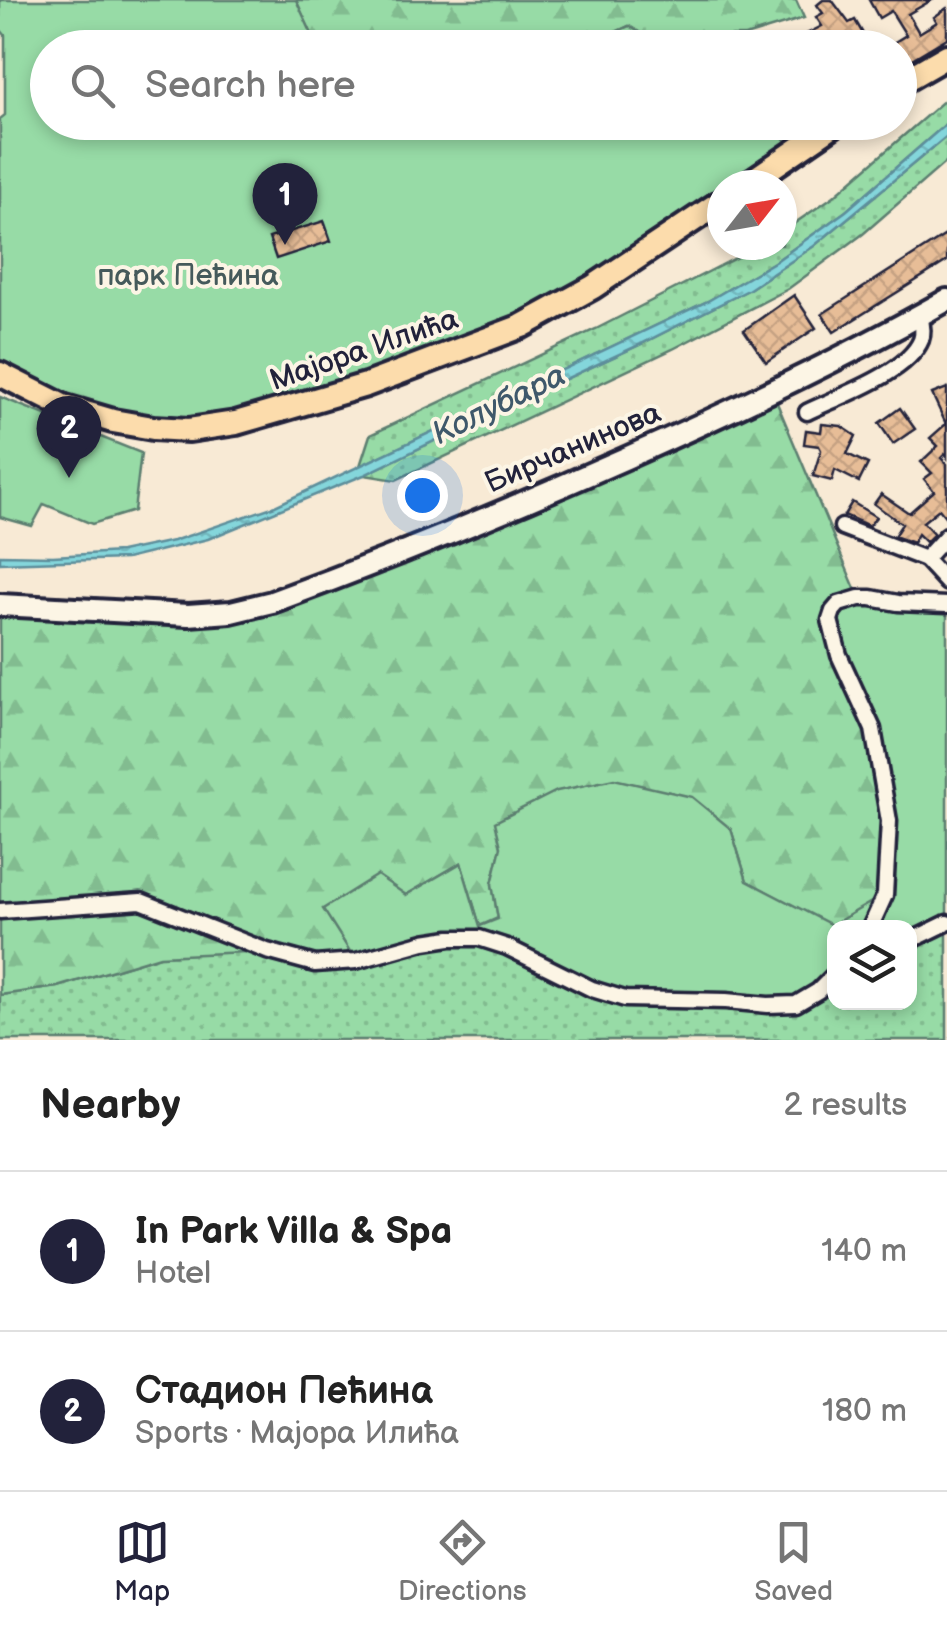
<!DOCTYPE html>
<meta charset="utf-8">
<style>
body{margin:0;font-family:"Balsamiq Sans",sans-serif;background:#f2f2f2;color:#222}
.controls{position:absolute;right:30px;bottom:30px;display:grid;overflow:hidden;border-radius:20px;box-shadow:0 5px 15px #0003}
.controls button{width:90px;height:90px;display:grid;place-items:center;padding:0;border:0;border-bottom:2px solid #e0e0e0;background:#fff;color:#222;font:50px sans-serif}
.compass{position:absolute;left:707px;top:170px;width:90px;height:90px;border-radius:50%;background:#fff;box-shadow:0 5px 15px #0003;rotate:59deg}
.you{position:absolute;left:422px;top:495px;width:35px;height:35px;margin:-25px;border:8px solid #fff;border-radius:50%;background:#1a73e8;box-shadow:0 0 0 15px #1a73e833}
.badge{display:grid;place-items:center;width:65px;height:65px;border-radius:50%;background:#22223b;color:#fff;font-size:32px;font-weight:700}
.pin{position:absolute;translate:-50% -82px;filter:drop-shadow(0 2px 5px #0008)}
.pin::after{content:'';position:absolute;top:52px;width:35px;height:30px;background:inherit;clip-path:polygon(0 0,100% 0,50% 100%)}
.list{margin:0;padding:0;list-style:none}
h2{display:flex;justify-content:space-between;align-items:center;height:130px;margin:0;padding:0 40px;font-size:42px}
h2 small{font-size:32px;font-weight:400;color:#767676}
.list li{display:grid;grid-template-columns:65px 1fr auto;gap:30px;align-items:center;box-sizing:border-box;height:160px;padding:0 40px;border-top:2px solid #e0e0e0}
.list b{display:block;font-size:38px;white-space:nowrap}
.list p{margin:0;font-size:32px;white-space:nowrap;color:#767676}
.list em{font-size:32px;font-style:normal;color:#767676}
.icon{flex:none;width:55px;height:55px;fill:none;stroke:currentColor;stroke-width:2;stroke-linecap:round;stroke-linejoin:round}
.map{position:relative;flex:none;width:947px;height:1040px;overflow:hidden}
.search{position:absolute;background:#fff;box-shadow:0 5px 15px #0003;left:30px;right:30px;top:30px;height:110px;display:flex;align-items:center;gap:25px;box-sizing:border-box;padding:0 35px;border-radius:55px;color:#767676;font-size:38px}
.sheet{height:450px;background:#fff}
nav{display:flex;justify-content:space-around;align-items:center;box-sizing:border-box;height:140px;border-top:2px solid #e0e0e0;background:#fff;font-size:28px;color:#767676}
nav a{display:grid;justify-items:center;gap:5px}
nav .on{color:#22223b}
.map>svg:first-child{display:block}
.grass{fill:url(#grass-dots);stroke:#5c7e70;stroke-width:2.5}
.forest{fill:url(#forest-firs);stroke:#5c7e70;stroke-width:2.5}
.park{fill:#97dba6;stroke:#5c7e70;stroke-width:2.5}
.water{fill:url(#water-ripples);stroke:#5d8e9b;stroke-width:2.5}
.building{fill:url(#building-cross-hatch);stroke:#22223b;stroke-width:2.5}
.lines{fill:none;stroke-linecap:round;stroke-linejoin:round}
.street-casing{stroke:#22223b;stroke-width:21}
.secondary-casing{stroke:#22223b;stroke-width:28}
.primary-casing{stroke:#22223b;stroke-width:30}
.street{stroke:#fcf5e5;stroke-width:14}
.secondary{stroke:#fcf5e5;stroke-width:20}
.primary{stroke:#fcdcac;stroke-width:22}
.labels{text-anchor:middle;dominant-baseline:central;stroke-width:8;stroke-linejoin:round;paint-order:stroke}
.park-label{font-size:30px;fill:#455a5b;stroke:#fcf5e5}
.street-label{font-size:30px;fill:#22223b;stroke:#fcf5e5}
.water-label{font-size:32px;font-style:italic;fill:#3f586b;stroke:#fcf5e5}
</style>
<div class="map">
<svg width="947" height="1040" viewBox="0 0 947 1040">
<defs>
<pattern id="grass-dots" width="8" height="8" patternUnits="userSpaceOnUse" patternTransform="scale(2.5)"><rect width="8" height="8" fill="#97dba6"/><path d="M2 2h.1M6 6h.1" fill="none" stroke="#82bc90" stroke-width="1.8" stroke-linecap="round"/></pattern>
<pattern id="forest-firs" width="22" height="20" patternUnits="userSpaceOnUse" patternTransform="scale(2.5)"><rect width="22" height="20" fill="#97dba6"/><path d="M5 1l3.5 6h-7zM16 11l3.5 6h-7z" fill="#82bc90"/></pattern>
<pattern id="water-ripples" width="26" height="14" patternUnits="userSpaceOnUse" patternTransform="scale(2.5)"><rect width="26" height="14" fill="#84d6db"/><path d="M2 4q2-2 4 0t4 0M15 11q2-2 4 0t4 0" fill="none" stroke="#72b7bd"/></pattern>
<pattern id="building-cross-hatch" width="8" height="8" patternUnits="userSpaceOnUse" patternTransform="scale(2.5)"><rect width="8" height="8" fill="#e7bd97"/><path d="M0 0l8 8M0 8l8-8" fill="none" stroke="#c6a283"/></pattern>
</defs>
<rect width="100%" height="100%" fill="#f8ead5"/>
<filter id="ink" filterUnits="userSpaceOnUse"><feTurbulence type="fractalNoise" baseFrequency=".01" numOctaves="2"/><feDisplacementMap in="SourceGraphic" scale="20" xChannelSelector="R" yChannelSelector="G"/><feConvolveMatrix kernelMatrix="1 2 1 2 8 2 1 2 1" color-interpolation-filters="sRGB"/></filter>
<g filter="url(#ink)">
<g class="grass">
<polygon points="947,98 947,123 846,211 776,261 708,301 360,466 370,435 596,329 761,245 782,245 782,232 834,196"/>
<polygon points="947,136 947,161 863,234 788,289 673,349 396,480 364,475 494,412 639,345 748,290 814,246"/>
<polygon points="947,923 947,1040 0,1040 0,995 57,987 160,956 450,938 834,975 834,1002 910,1002 910,941"/>
</g>
<g class="forest">
<polygon points="296,0 796,0 804,18 745,36 647,37 629,26 583,47 318,48"/>
<polygon points="772,391 859,598 873,729 889,821 885,895 832,926 747,881 731,829 501,847 492,884 498,918 480,926 461,863 406,895 324,909 356,961 315,964 267,951 160,956 57,987 0,995 0,605 231,612"/>
</g>
<g class="park">
<polygon points="0,0 296,0 318,47 48,48 48,122 765,122 780,134 795,151 745,185 722,185 722,201 594,287 237,425 153,428 0,371 0,119 5,115 5,35 0,29"/>
<polygon points="629,26 647,37 746,36 738,47 583,47"/>
<polygon points="0,397 141,453 134,511 92,524 44,504 32,526 0,517"/>
<polygon points="839,604 947,605 947,923 910,941 910,928 834,928 834,975 796,1004 625,999 479,938 356,961 323,909 377,875 406,895 461,863 480,926 498,919 492,884 501,847 495,822 557,791 614,779 692,797 731,829 747,881 832,925 885,894 889,821 873,729 830,620"/>
</g>
<polygon class="water" points="947,123 947,136 814,246 748,290 639,345 494,412 364,475 208,539 126,559 0,563 0,555 53,556 120,552 173,541 275,506 708,301 776,261 846,211"/>
<g class="building">
<polygon points="823,0 832,0 849,23 855,20 869,44 864,48 814,48 812,43 803,48 779,48 822,26 816,17 823,13 817,5"/>
<polygon points="869,0 932,0 908,14 919,33 937,22 934,17 947,8 947,38 900,66 900,48 885,48 906,35 891,11 879,18"/>
<polygon points="324,221 331,241 276,259 269,238"/>
<polygon points="947,234 947,261 834,332 822,314"/>
<polygon points="794,295 816,328 766,362 744,330"/>
<polygon points="947,388 947,457 945,454 941,458 947,464 947,519 939,509 923,522 934,534 926,542 918,534 913,543 894,536 902,524 874,504 881,494 909,513 934,491 924,479 932,473 921,462 938,446 930,438 946,424 932,394"/>
<polygon points="900,408 915,429 893,444 879,423"/>
<polygon points="822,424 841,426 856,436 847,454 868,464 859,482 835,470 832,481 813,476 821,450 819,446 804,444 806,430 821,432"/>
<polygon points="852,502 876,517 869,526 844,515"/>
</g>
<g class="lines">
<g class="street-casing">
<g id="street">
<path d="M807,412C838,397 908,373 921,340C924,332 922,323 920,316"/>
<polyline points="842,527 925,559"/>
<polyline points="947,535 925,559 947,583"/>
<polyline points="0,911 141,901 267,951 315,964 356,961 424,942 450,938 479,938 507,947 592,989 625,999 726,1001 768,1005 796,1004 818,991 834,975"/>
<polyline points="870,928 885,895 889,821 873,729 839,655 830,620 833,611 839,604 859,598 871,598 898,603 947,605"/>
<polyline points="910,941 947,923"/>
</g>
</g>
<g class="secondary-casing">
<path id="secondary" d="M0,605L188,615L231,612L272,602C392,558 509,510 626,458C735,410 843,359 947,300"/>
</g>
<g class="primary-casing">
<g id="primary">
<polyline points="900,83 947,56"/>
<polyline points="746,185 838,122"/>
<polyline points="0,374 65,407 113,421 153,428 189,430 236,423 366,385 522,326 593,287 722,201"/>
</g>
</g>
<use href="#street" class="street"/>
<use href="#secondary" class="secondary"/>
<use href="#primary" class="primary"/>
</g>
</g>
<g class="labels">
<g class="park-label">
<text x="188" y="276">парк Пећина</text>
</g>
<g class="street-label">
<text transform="translate(364 350) rotate(-19)">Мајора Илића</text>
<text transform="translate(573 448) rotate(-23)">Бирчанинова</text>
</g>
<g class="water-label">
<text transform="translate(499 405) rotate(-26)">Колубара</text>
</g>
</g>
</svg>
<div class="controls">
<button><svg class="icon" aria-label="layers" viewBox="0 0 24 24"><path d="M12 4l9 5-9 5-9-5zM3 14l9 5 9-5"/></svg></button>
</div>
<svg class="compass" viewBox="-18 -18 36 36"><path d="M0-13l5 13h-10z" fill="#e53935"/><path d="M0 13l5-13h-10z" fill="#767676"/></svg>
<div class="you"></div>
<div class="pin badge" style="left:285px;top:245px">1</div>
<div class="pin badge" style="left:69px;top:478px">2</div>
<div class="search"><svg class="icon" aria-label="search" viewBox="0 0 24 24"><circle cx="10" cy="10" r="6"/><path d="M15 15l6 6"/></svg>Search here</div>
</div>
<section class="sheet">
<h2>Nearby<small>2 results</small></h2>
<ul class="list">
<li><span class="badge">1</span><div><b>In Park Villa &amp; Spa</b><p>Hotel</p></div><em>140 m</em></li>
<li><span class="badge">2</span><div><b>Стадион Пећина</b><p>Sports · Мајора Илића</p></div><em>180 m</em></li>
</ul>
</section>
<nav>
<a class="on"><svg class="icon" aria-label="map" viewBox="0 0 24 24"><path d="M3 6l6-2 6 2 6-2v14l-6 2-6-2-6 2zM9 4v14M15 6v14"/></svg>Map</a>
<a><svg class="icon" aria-label="directions" viewBox="0 0 24 24"><path d="M12 3l9 9-9 9-9-9zM9 14v-3h6M13 9l2 2-2 2"/></svg>Directions</a>
<a><svg class="icon" aria-label="saved" viewBox="0 0 24 24"><path d="M7 4h10v16l-5-4-5 4z"/></svg>Saved</a>
</nav>
